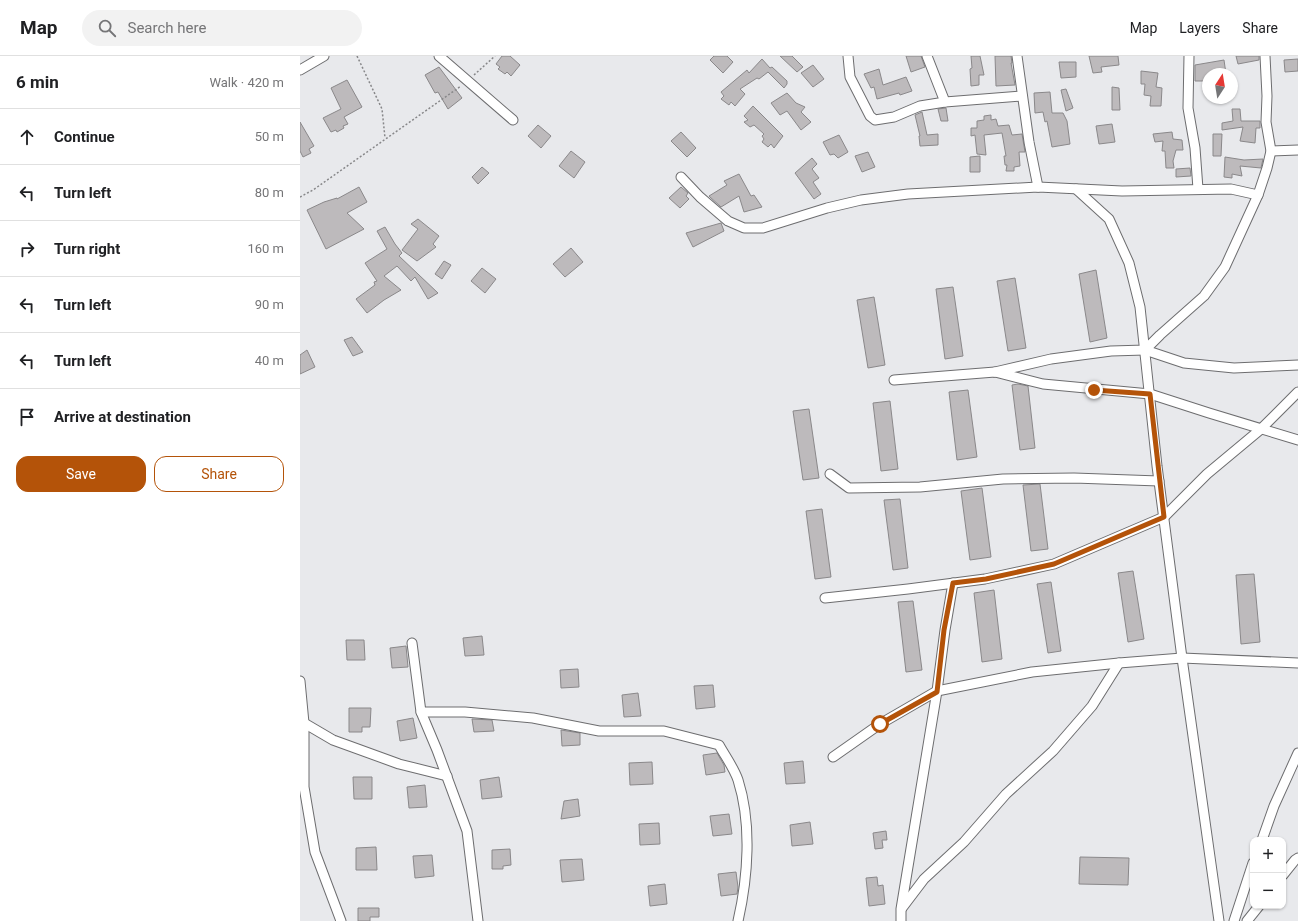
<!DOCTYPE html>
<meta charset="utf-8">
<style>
body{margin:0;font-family:Roboto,sans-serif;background:#f2f2f2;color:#202124}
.controls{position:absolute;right:12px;bottom:12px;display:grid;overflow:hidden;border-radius:8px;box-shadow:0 1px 3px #0004}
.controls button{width:36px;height:36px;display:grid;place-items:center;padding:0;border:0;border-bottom:1px solid #e0e0e0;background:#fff;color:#202124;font:20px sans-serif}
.compass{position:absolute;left:902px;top:12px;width:36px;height:36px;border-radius:50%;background:#fff;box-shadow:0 1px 3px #0004;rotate:12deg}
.stop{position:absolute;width:12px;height:12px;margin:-9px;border:3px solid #b45309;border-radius:50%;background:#fff}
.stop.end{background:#b45309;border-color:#fff;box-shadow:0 1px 4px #0008}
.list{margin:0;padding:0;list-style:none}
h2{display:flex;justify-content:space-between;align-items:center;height:52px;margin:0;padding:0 16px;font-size:17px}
h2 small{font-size:13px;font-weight:400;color:#757577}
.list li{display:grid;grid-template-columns:26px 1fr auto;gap:12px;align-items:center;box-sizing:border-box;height:56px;padding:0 16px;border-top:1px solid #e0e0e0}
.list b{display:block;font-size:15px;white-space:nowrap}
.list em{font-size:13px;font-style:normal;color:#757577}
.actions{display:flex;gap:8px;padding:12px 16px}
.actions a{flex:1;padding:9px 0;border:1px solid #b45309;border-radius:12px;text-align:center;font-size:14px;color:#b45309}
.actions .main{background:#b45309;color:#fff}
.icon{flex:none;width:22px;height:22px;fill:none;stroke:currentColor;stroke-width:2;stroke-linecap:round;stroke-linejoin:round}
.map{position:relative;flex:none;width:998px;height:865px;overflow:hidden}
header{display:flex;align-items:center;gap:24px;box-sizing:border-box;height:56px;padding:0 20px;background:#fff;border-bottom:1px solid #e0e0e0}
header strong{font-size:19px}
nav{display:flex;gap:22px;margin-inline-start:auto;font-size:14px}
.search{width:280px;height:36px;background:#f2f2f2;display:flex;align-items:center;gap:10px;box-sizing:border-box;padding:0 14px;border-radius:22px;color:#757577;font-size:15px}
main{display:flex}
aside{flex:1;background:#fff}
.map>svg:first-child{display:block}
.building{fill:#bdbabc;stroke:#8a888a}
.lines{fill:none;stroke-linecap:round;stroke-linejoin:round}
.street-casing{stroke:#6d6d6f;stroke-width:11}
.path{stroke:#878789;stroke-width:1.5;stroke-dasharray:2 2;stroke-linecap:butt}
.street{stroke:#fff;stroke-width:9}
.route{stroke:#b45309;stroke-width:5}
</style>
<header>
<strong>Map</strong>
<div class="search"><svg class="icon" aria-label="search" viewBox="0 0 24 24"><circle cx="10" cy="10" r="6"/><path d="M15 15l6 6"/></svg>Search here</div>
<nav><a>Map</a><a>Layers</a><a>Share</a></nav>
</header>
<main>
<aside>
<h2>6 min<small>Walk · 420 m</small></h2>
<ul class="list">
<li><svg class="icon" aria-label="ahead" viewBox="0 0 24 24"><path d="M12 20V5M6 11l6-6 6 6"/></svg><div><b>Continue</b></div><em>50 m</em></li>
<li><svg class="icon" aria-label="left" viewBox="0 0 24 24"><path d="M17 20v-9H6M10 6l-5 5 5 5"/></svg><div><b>Turn left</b></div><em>80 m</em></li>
<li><svg class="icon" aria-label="right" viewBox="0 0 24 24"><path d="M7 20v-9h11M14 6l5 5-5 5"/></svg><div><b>Turn right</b></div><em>160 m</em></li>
<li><svg class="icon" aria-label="left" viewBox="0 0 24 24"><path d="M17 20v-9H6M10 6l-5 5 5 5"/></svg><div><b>Turn left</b></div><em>90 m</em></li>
<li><svg class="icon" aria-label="left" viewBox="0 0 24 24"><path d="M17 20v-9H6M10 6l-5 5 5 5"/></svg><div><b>Turn left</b></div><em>40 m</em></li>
<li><svg class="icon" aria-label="arrive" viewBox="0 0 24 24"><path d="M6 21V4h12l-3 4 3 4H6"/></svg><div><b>Arrive at destination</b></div></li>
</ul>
<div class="actions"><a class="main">Save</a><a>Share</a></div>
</aside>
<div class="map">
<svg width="998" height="865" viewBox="0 0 998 865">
<rect width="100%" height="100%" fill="#e8e9ec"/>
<g class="building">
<polygon points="202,0 210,0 220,9 211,20 207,16 205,18 198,13 200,11 196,8"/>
<polygon points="414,0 427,0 433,6 423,17 410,4"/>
<polygon points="480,0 492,0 503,11 497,16"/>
<polygon points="606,0 621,0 625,11 611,16"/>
<polygon points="671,0 680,0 684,19 679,19 679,29 671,30 670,13 672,12"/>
<polygon points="695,0 711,0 712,7 711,7 715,29 696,30"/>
<polygon points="789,0 818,0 819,9 801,11 802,16 793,17"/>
<polygon points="936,0 959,0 959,4 938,8"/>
<polygon points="462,3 470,12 472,11 487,25 487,28 484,32 468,16 459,23 457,22 440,33 445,38 435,50 431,46 429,49 421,43 424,40 421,36 447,14 449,17"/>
<polygon points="998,3 998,15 985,16 984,4"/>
<polygon points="924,4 926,18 908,18 908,25 895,25 895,9"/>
<polygon points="759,6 776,6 776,21 761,22"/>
<polygon points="513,9 524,23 513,31 501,17"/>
<polygon points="139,11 162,42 148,53 138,36 135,37 125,19"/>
<polygon points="579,13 583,29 606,21 612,35 600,39 599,37 577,43 574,31 571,32 564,18"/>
<polygon points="841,15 858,17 856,31 862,32 861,50 850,50 851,40 844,39 845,28 841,28"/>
<polygon points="47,24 62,51 44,61 48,68 43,70 44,72 37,76 36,74 31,76 23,62 41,53 31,32"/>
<polygon points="812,31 819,32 820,54 812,54"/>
<polygon points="766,33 773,52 766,55 761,34"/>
<polygon points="750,36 752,57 763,57 767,65 770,88 752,91 747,65 745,66 743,56 735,57 734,37"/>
<polygon points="487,37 496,47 505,51 501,56 511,66 501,74 487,55 480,59 471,47"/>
<polygon points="453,50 483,80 474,92 471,88 468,91 462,86 464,83 462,80 464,78 454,69 450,71 444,66 448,64 444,60"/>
<polygon points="646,52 648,65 641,65 638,53"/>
<polygon points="932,53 940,53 941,65 960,65 960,72 956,72 955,87 940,85 943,71 922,74 922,67 933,65"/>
<polygon points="622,56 627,79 638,78 638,89 620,90 619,80 620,80 615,59"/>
<polygon points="691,59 691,64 696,63 698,70 709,69 712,79 722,78 725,96 719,96 720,110 714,111 714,115 706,115 707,109 705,109 704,100 706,100 702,77 684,79 686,99 677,98 675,79 671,80 671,72 677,72 677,65 684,64 684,60"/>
<polygon points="0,66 14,90 9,93 11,97 3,101 0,95"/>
<polygon points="812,68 815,86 799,88 796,70"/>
<polygon points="238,69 251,80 241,92 228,80"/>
<polygon points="381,76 396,92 387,101 371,85"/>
<polygon points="872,76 873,83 882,84 883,94 876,94 873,105 874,112 866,112 865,95 862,95 863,85 855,86 853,78"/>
<polygon points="913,78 922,78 921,100 913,100"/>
<polygon points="539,79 548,96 538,102 534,98 530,99 523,86"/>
<polygon points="271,95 285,106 274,122 259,110"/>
<polygon points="568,96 575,111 562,116 555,100"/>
<polygon points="680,100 680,116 670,116 670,101"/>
<polygon points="925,101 944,104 963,103 961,112 940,110 942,120 932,118 932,122 924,121"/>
<polygon points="512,102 517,108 512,113 519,122 513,126 521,138 514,143 495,117"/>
<polygon points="182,111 189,117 178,128 172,121"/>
<polygon points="890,112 891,120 876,121 876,113"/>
<polygon points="439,118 451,140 454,139 462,151 444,156 439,140 421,151 410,141 409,140 427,129 424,125"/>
<polygon points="59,131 67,146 47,157 64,173 26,193 7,154 24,146 37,142 37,143"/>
<polygon points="381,131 388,137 386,140 389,143 380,152 369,142"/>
<polygon points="118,163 139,180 133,188 136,191 117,205 102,194 118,173 111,168"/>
<polygon points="421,167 424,175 393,191 386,177"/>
<polygon points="85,171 95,188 102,197 99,200 138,237 128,243 115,221 111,225 97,210 84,220 101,234 84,244 67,257 56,243 75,229 74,226 77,225 65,207 87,193 77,175"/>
<polygon points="271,192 283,206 265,221 253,208"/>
<polygon points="144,205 151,209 142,223 135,218"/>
<polygon points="182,212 196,223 185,237 171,225"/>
<polygon points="796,214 807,282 790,286 779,218"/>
<polygon points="715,222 726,292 708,295 697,225"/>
<polygon points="653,231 663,300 645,303 636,233"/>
<polygon points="574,241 585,309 568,312 557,244"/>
<polygon points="52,281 63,296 53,300 44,284"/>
<polygon points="7,294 15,311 0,318 0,299"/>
<polygon points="718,328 728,330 735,392 720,394 712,329"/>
<polygon points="668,334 677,401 657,404 649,336"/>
<polygon points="590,345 598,413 581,415 573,347"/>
<polygon points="509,353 519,422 503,424 493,355"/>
<polygon points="740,428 748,493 731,495 723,429"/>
<polygon points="682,432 691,501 670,504 661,435"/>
<polygon points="600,443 608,512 593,514 584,444"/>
<polygon points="522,453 531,521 515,523 506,455"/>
<polygon points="833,515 844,583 828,586 818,517"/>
<polygon points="954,518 960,586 941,588 936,519"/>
<polygon points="751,526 761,595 748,597 737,528"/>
<polygon points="694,534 702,603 682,606 674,537"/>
<polygon points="613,545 622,614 606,616 598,546"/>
<polygon points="182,580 184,599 165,600 163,582"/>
<polygon points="46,584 64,584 65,604 47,604"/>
<polygon points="106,590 108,611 92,612 90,592"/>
<polygon points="278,613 279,631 261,632 260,614"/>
<polygon points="413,629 415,651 396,653 394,630"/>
<polygon points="338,637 341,660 324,661 322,639"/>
<polygon points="49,652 71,652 70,671 62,671 62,676 49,676"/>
<polygon points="113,662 117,682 100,685 97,665"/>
<polygon points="172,663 192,664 194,675 174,676"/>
<polygon points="261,674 280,677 280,689 262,690"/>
<polygon points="417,697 424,709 425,716 406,719 403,699"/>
<polygon points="503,705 505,727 486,728 484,707"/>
<polygon points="352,706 353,728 330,729 329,707"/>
<polygon points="53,721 72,721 72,743 54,743"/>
<polygon points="199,721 202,741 182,743 180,724"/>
<polygon points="125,729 127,751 109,752 107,731"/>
<polygon points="278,743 280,760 261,763 264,745"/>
<polygon points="429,758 432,778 413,780 410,760"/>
<polygon points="510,766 513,788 492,790 490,769"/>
<polygon points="359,767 360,788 340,789 339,768"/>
<polygon points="586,775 587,784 582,784 583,792 575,793 573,777"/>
<polygon points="76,791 77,814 56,814 56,792"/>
<polygon points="210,793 211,809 203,810 203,813 192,813 192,794"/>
<polygon points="132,799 134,820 115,822 113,800"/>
<polygon points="780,801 829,802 828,829 779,828"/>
<polygon points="282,803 284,824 262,826 260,804"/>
<polygon points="436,816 438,831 437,838 421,840 418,818"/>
<polygon points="577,821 578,830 583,829 585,848 569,850 566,822"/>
<polygon points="365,828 367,848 350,850 348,830"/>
<polygon points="58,852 79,852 79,861 70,861 70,865 58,865"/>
</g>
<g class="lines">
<g class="street-casing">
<g id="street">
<polyline points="139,0 213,64"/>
<polyline points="548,0 550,21 570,60 575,64 594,61 620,50 645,46 722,40"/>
<polyline points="627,0 645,46"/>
<polyline points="717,0 729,86 738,131"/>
<polyline points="889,0 888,52 895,92 898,133"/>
<polyline points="0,14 24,0"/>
<polyline points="971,95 998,94"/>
<polyline points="381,121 400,141 428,165 444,172 463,172 527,152 561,144 608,138 738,131 822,135 931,133 958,139"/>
<polyline points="776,133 809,163 829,207 840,251 857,410 882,602 919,865"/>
<polyline points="845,294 884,307 934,312 998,309"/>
<polyline points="695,316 751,303 811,295 845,294 860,279 904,240 925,211 958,139 967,112 971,95 966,66 967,40 965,0"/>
<polyline points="594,324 695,316 743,328 850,338 909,357 998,384"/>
<polyline points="530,418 549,432 620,431 703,423 774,422 859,425"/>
<polyline points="525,542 608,533 685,523 754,508 864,461 907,418 961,373 998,336"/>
<polyline points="112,587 121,656 137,694 167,775 178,865"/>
<polyline points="0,625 4,667 4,731 15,796 41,865"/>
<path d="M121,656H165L233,662L299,675H364L419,689C425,700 434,712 438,724C452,768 448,821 438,865"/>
<polyline points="1,664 4,667 33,684 99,708 147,720"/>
<polyline points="533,701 580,668 637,635 732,616 819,607 882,602 998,607"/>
<polyline points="962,784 974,750 998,697"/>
<polyline points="983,819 995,804 998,802"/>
<polyline points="602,852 624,823 664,786 706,738 753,695 792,650 819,607"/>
<polyline points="601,865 601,853 637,635 645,574 653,527"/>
<polyline points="934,865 953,807"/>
<polyline points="947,865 959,850"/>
</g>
</g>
<g class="path">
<polyline points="57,0 82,53 85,82"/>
<polyline points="174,19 195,0"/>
<polyline points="0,141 13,134 161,30"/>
</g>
<use href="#street" class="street"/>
</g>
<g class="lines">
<polyline class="route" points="580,668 637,636 644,574 653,527 686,523 754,508 864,461 850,338 794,334"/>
</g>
</svg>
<div class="controls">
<button>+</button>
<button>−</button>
</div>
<svg class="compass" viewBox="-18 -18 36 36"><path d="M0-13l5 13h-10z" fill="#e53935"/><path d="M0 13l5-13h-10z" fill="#757577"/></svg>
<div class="stop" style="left:580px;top:668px"></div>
<div class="stop end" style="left:794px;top:334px"></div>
</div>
</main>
